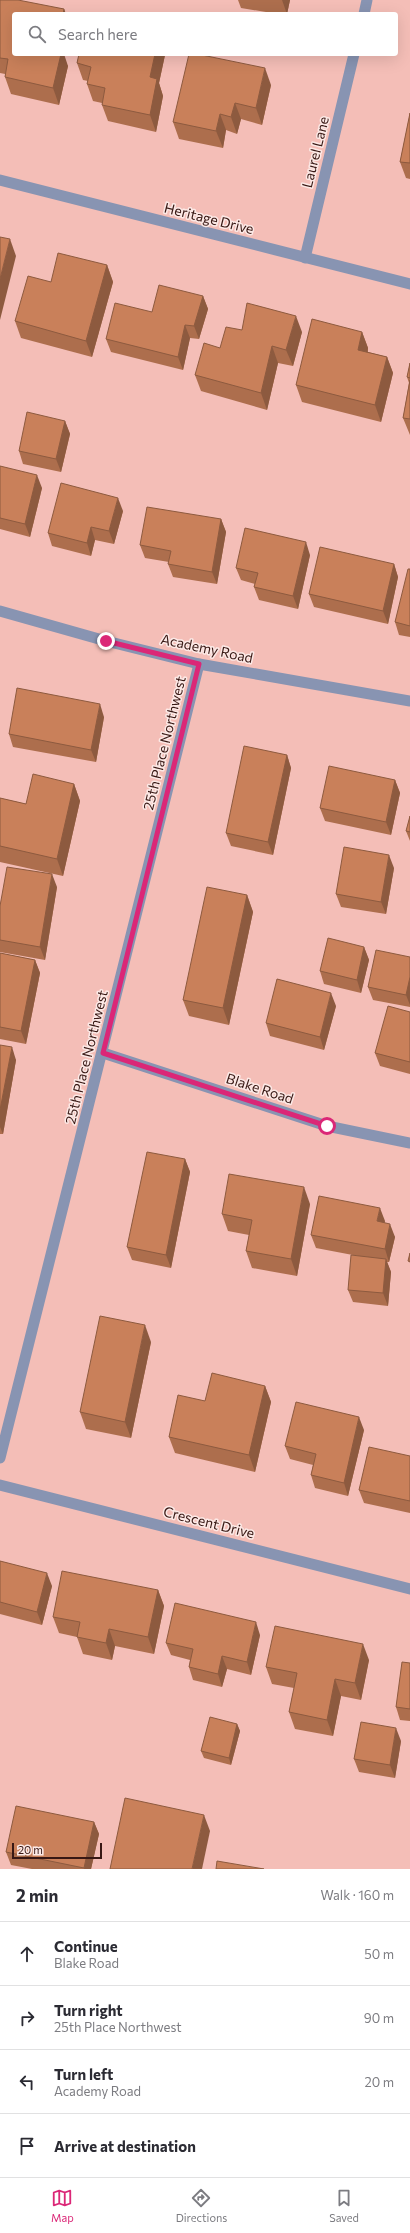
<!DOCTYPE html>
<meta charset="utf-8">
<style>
body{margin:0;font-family:Commissioner,sans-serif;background:#f2f2f3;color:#2b2b33}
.scale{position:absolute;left:12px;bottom:10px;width:90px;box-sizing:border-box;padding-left:4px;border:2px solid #381814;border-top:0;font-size:11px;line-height:14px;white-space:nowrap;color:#381814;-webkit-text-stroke:3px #fce9e6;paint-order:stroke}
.stop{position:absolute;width:12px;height:12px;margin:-9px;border:3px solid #db2777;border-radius:50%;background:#fff}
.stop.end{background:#db2777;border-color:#fff;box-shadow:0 1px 4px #0008}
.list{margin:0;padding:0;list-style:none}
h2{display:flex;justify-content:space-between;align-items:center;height:52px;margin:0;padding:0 16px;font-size:17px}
h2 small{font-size:13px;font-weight:400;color:#7c7c81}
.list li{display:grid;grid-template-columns:26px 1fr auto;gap:12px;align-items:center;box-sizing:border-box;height:64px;padding:0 16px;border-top:1px solid #e1e1e2}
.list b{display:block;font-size:15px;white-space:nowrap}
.list p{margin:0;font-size:13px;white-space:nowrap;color:#7c7c81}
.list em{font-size:13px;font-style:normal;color:#7c7c81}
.icon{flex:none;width:22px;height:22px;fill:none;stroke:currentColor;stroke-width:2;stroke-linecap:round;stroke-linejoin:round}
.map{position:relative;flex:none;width:410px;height:1869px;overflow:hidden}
.search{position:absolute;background:#fff;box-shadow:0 4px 16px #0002;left:12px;right:12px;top:12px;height:44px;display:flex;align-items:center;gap:10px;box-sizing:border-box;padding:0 14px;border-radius:4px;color:#7c7c81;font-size:15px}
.sheet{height:308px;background:#fff}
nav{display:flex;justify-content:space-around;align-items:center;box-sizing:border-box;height:56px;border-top:1px solid #e1e1e2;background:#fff;font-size:11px;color:#7c7c81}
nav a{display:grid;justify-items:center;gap:2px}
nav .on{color:#db2777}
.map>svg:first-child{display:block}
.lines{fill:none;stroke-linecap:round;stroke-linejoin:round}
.minor{stroke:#8894b2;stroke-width:11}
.wall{fill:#ad6e4d}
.shaded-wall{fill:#8d5a3f}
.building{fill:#c9805a;stroke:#8d5a3f}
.route{stroke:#db2777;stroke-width:5}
.labels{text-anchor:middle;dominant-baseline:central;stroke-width:3;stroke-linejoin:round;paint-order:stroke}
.street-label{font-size:14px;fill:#381814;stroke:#fce9e6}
</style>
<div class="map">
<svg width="410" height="1869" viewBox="0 0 410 1869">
<rect width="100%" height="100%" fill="#f4beb7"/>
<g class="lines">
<g class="minor">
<polyline points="364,14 367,0"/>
<polyline points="0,180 410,284"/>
<polyline points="305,258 354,54"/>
<polyline points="0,611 106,641 199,664 410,701"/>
<polyline points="103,1053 327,1126 410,1143"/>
<polyline points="0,1458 199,664"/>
<polyline points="0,1485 410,1589"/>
</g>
</g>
<g class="wall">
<polygon points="0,0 64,9 66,14 14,14 68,66 59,105 11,94 5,77 5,74 0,73"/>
<polygon points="238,0 290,0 287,14 278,14 241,8"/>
<polygon points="79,54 165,54 165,55 159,83 163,96 156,132 108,121 102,105 102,103 93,101 87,84 88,81 83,80 77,63"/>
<polygon points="271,85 262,125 241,119 237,134 226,130 223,148 179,139 173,122"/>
<polygon points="410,113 410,179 406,178 400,162"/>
<polygon points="107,265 113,282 92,357 21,338 15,321 51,282"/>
<polygon points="203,296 208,309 199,339 190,338 183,370 111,352 106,339 152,312"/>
<polygon points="242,330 302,332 293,366 278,363 267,410 201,391 195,375 220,348"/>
<polygon points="362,332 368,348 368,352 387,357 393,373 381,422 302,402 296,385"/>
<polygon points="410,363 410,435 403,418 409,383 407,377"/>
<polygon points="65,421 70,434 61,472 23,464 19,451"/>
<polygon points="0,466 42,488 30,537 0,529"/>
<polygon points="123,511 114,544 95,540 91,556 52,546 48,533"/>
<polygon points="221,519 226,532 217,584 173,577 168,564 169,562 145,558 140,545"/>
<polygon points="310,555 298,609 259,600 254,587 255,584 241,580 236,568"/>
<polygon points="394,564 398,577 388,624 314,607 309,594"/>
<polygon points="410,569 410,637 399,635 395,622"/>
<polygon points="104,717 96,762 13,747 9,734"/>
<polygon points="287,755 291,768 273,855 231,846 226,833"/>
<polygon points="395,780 400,793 391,835 325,821 320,808"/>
<polygon points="74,784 80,801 63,876 0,862 0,798 26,804"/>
<polygon points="410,816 410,841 406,831"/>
<polygon points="394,868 386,914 341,907 336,894"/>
<polygon points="57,887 45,960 0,952 0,906"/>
<polygon points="247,895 253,912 229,1025 189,1016 183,1000"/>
<polygon points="364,947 369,960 361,993 324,984 320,971"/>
<polygon points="0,953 35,960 40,973 26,1044 0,1039"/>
<polygon points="410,957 410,1007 373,1000 368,987"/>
<polygon points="336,1006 324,1050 270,1036 266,1023"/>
<polygon points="410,1012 410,1074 380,1066 375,1053"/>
<polygon points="0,1045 16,1060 3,1134 0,1134"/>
<polygon points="185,1159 190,1172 171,1268 132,1260 127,1247"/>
<polygon points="310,1204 297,1276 252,1268 246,1251 249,1235 228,1231 222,1214"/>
<polygon points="385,1221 384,1223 395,1237 389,1262 387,1262 391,1272 388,1306 353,1302 348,1290 358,1256 316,1248 311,1235"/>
<polygon points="151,1342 131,1438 86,1429 80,1412"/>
<polygon points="265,1386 271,1402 255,1472 175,1453 169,1437"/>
<polygon points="364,1430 348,1496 315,1488 311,1475 313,1465 290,1459 285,1446"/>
<polygon points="410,1456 410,1513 364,1503 359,1490"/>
<polygon points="0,1561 52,1586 42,1625 0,1614"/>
<polygon points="158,1590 164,1606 154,1654 115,1646 112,1660 83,1654 77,1637 59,1633 53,1617"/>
<polygon points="260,1635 251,1675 227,1669 222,1687 193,1680 189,1667 190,1660 171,1655 166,1643"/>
<polygon points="369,1660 361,1700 341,1696 333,1736 295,1729 289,1712 294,1688 272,1684 266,1667"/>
<polygon points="410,1663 410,1721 400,1720 396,1707"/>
<polygon points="237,1724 240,1731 231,1765 204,1758 201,1751"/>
<polygon points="401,1741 395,1778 359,1772 354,1759"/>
<polygon points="94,1822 99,1834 91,1869 32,1869 11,1865 6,1852"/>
</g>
<g class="shaded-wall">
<polygon points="282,0 290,0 287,14"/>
<polygon points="64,9 66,14 63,14"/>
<polygon points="57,54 64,54 68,66 59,105 53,88"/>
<polygon points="155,54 165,54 165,55 159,83 163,96 156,132 150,115 150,77"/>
<polygon points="265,68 271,85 262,125 256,108"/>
<polygon points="235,103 241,119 237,134 231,117"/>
<polygon points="220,114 226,130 223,148 216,131"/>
<polygon points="10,239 16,256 0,320 0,279"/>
<polygon points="107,265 113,282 92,357 86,341"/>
<polygon points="203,296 208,309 199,339 194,326"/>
<polygon points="296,316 302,332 293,366 286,350"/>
<polygon points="185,325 190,338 183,370 178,357"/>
<polygon points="362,332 368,348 365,366 358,350"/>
<polygon points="272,346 278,363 267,410 261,393"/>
<polygon points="387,357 393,373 381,422 375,405"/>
<polygon points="65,421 70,434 61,472 56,459"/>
<polygon points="37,475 42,488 30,537 25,524"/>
<polygon points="118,498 123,511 114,544 109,531"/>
<polygon points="221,519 226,532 217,584 212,572"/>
<polygon points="91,527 95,540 91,556 87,543"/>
<polygon points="306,542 310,555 298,609 293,596"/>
<polygon points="394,564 398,577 388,624 383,611"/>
<polygon points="100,704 104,717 96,762 91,750"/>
<polygon points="287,755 291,768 273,855 268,842"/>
<polygon points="395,780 400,793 391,835 386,822"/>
<polygon points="74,784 80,801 63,876 57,859"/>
<polygon points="389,855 394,868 386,914 381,902"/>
<polygon points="52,874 57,887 45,960 40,947"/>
<polygon points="247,895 253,912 229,1025 223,1008"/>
<polygon points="364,947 369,960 361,993 357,980"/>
<polygon points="35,960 40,973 26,1044 21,1031"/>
<polygon points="410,977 410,1005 406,995"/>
<polygon points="331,993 336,1006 324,1050 320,1037"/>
<polygon points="12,1047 16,1060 3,1134 0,1127 0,1110"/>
<polygon points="185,1159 190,1172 171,1268 166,1255"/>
<polygon points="304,1187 310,1204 297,1276 291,1259"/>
<polygon points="380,1208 385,1221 382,1234 377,1221"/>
<polygon points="390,1224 395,1237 389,1262 385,1249"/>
<polygon points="386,1259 391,1272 388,1306 383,1293"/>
<polygon points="145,1325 151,1342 131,1438 125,1422"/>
<polygon points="265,1386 271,1402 255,1472 249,1455"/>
<polygon points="359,1417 364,1430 348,1496 344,1483"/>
<polygon points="47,1573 52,1586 42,1625 37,1612"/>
<polygon points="158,1590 164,1606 154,1654 148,1637"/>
<polygon points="256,1622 260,1635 251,1675 247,1662"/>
<polygon points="109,1629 115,1646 112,1660 106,1643"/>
<polygon points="363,1644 369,1660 361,1700 355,1683"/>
<polygon points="222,1656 227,1669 222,1687 218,1674"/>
<polygon points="335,1679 341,1696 333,1736 327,1720"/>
<polygon points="237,1724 240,1731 231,1765 229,1758"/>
<polygon points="396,1728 401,1741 395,1778 390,1765"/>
<polygon points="204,1815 210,1831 202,1869 192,1869"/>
<polygon points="94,1822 99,1834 91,1869 84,1869"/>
</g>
<g class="building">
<polygon points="0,0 18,0 64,9 63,14 14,14 14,54 61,54 53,88 5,77 8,59 0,58"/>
<polygon points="79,54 155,54 150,77 157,79 150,115 102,105 105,88 87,84 91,67 77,63"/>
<polygon points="189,54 197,54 265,68 256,108 235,103 231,117 220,114 216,131 173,122"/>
<polygon points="410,113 410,163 400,162"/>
<polygon points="0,237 10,239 0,279"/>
<polygon points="58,253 107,265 86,341 15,321 28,276 51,282"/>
<polygon points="159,285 203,296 194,326 185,325 178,357 106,339 115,303 152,312"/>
<polygon points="247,303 296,316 286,350 272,346 261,393 195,375 204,343 220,348 226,327 242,330"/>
<polygon points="312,319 362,332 358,350 387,357 375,405 296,385"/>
<polygon points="410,363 410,378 407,377"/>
<polygon points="410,380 410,419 403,418"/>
<polygon points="27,412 65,421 56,459 19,451"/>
<polygon points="0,466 37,475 25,524 0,518"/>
<polygon points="61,483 118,498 109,531 91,527 87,543 48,533"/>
<polygon points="147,507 221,519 212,572 168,564 171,551 140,545"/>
<polygon points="245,528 306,542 293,596 254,587 258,573 236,568"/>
<polygon points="320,547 394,564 383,611 309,594"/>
<polygon points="408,569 410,569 410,626 395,622"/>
<polygon points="17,688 100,704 91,750 9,734"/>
<polygon points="244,746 287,755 268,842 226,833"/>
<polygon points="329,766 395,780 386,822 320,808"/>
<polygon points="33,774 74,784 57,859 0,846 0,798 26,804"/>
<polygon points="410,816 410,832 406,831"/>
<polygon points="344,847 389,855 381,902 336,894"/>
<polygon points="7,867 52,874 40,947 0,940 0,906"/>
<polygon points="207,887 247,895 223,1008 183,1000"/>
<polygon points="328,938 364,947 357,980 320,971"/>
<polygon points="376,950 410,957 410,977 406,995 368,987"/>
<polygon points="0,953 35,960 21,1031 0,1027"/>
<polygon points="277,979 331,993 320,1037 266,1023"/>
<polygon points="388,1006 410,1012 410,1062 375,1053"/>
<polygon points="0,1045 12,1047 0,1110"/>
<polygon points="147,1152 185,1159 166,1255 127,1247"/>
<polygon points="229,1174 304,1187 291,1259 246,1251 252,1220 222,1214"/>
<polygon points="319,1196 380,1208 377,1221 390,1224 385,1249 311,1235"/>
<polygon points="410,1253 410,1262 408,1261"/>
<polygon points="351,1255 386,1259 383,1293 348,1290"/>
<polygon points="100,1316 145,1325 125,1422 80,1412"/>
<polygon points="212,1373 265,1386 249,1455 169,1437 178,1395 205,1401"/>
<polygon points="296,1402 359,1417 344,1483 311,1475 316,1454 285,1446"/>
<polygon points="369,1447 410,1456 410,1501 359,1490"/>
<polygon points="0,1561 47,1573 37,1612 0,1602"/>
<polygon points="62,1571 158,1590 148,1637 109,1629 106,1643 77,1637 80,1622 53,1617"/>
<polygon points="175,1603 256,1622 247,1662 222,1656 218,1674 189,1667 193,1649 166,1643"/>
<polygon points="275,1626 363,1644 355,1683 335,1679 327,1720 289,1712 297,1673 266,1667"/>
<polygon points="402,1662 410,1663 410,1709 396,1707"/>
<polygon points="210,1717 237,1724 229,1758 201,1751"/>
<polygon points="361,1722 396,1728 390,1765 354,1759"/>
<polygon points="125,1798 204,1815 192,1869 110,1869"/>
<polygon points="16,1806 94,1822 84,1868 6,1852"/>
<polygon points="217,1861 264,1869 216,1869"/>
</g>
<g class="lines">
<polyline class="route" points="106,641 199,664 103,1053 327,1126"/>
</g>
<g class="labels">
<g class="street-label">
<text transform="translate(315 152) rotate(-76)">Laurel Lane</text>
<text transform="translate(209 218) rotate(14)">Heritage Drive</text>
<text transform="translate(207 648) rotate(12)">Academy Road</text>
<text transform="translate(164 743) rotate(-76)">25th Place Northwest</text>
<text transform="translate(86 1057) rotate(-76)">25th Place Northwest</text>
<text transform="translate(260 1088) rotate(18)">Blake Road</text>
<text transform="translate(209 1522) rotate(14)">Crescent Drive</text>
</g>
</g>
</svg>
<div class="scale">20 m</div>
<div class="stop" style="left:327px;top:1126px"></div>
<div class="stop end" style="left:106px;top:641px"></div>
<div class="search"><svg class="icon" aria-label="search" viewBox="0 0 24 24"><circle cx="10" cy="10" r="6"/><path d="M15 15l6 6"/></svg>Search here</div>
</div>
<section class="sheet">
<h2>2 min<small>Walk · 160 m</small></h2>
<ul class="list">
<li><svg class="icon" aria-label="ahead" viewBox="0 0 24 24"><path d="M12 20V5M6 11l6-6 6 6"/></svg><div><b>Continue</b><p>Blake Road</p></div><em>50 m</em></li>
<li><svg class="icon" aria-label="right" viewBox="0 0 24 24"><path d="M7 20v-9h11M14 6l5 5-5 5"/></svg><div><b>Turn right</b><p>25th Place Northwest</p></div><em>90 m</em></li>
<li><svg class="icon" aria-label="left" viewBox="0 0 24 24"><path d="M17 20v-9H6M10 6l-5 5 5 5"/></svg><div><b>Turn left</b><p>Academy Road</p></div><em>20 m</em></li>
<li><svg class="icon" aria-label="arrive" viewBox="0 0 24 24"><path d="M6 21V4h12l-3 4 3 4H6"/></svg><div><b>Arrive at destination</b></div></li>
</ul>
</section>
<nav>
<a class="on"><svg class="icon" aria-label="map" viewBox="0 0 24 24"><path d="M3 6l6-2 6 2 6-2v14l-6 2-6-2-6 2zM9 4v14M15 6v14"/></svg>Map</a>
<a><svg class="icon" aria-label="directions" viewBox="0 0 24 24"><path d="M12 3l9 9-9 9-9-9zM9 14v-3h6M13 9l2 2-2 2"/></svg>Directions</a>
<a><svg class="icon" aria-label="saved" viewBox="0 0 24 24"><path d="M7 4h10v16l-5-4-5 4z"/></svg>Saved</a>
</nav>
